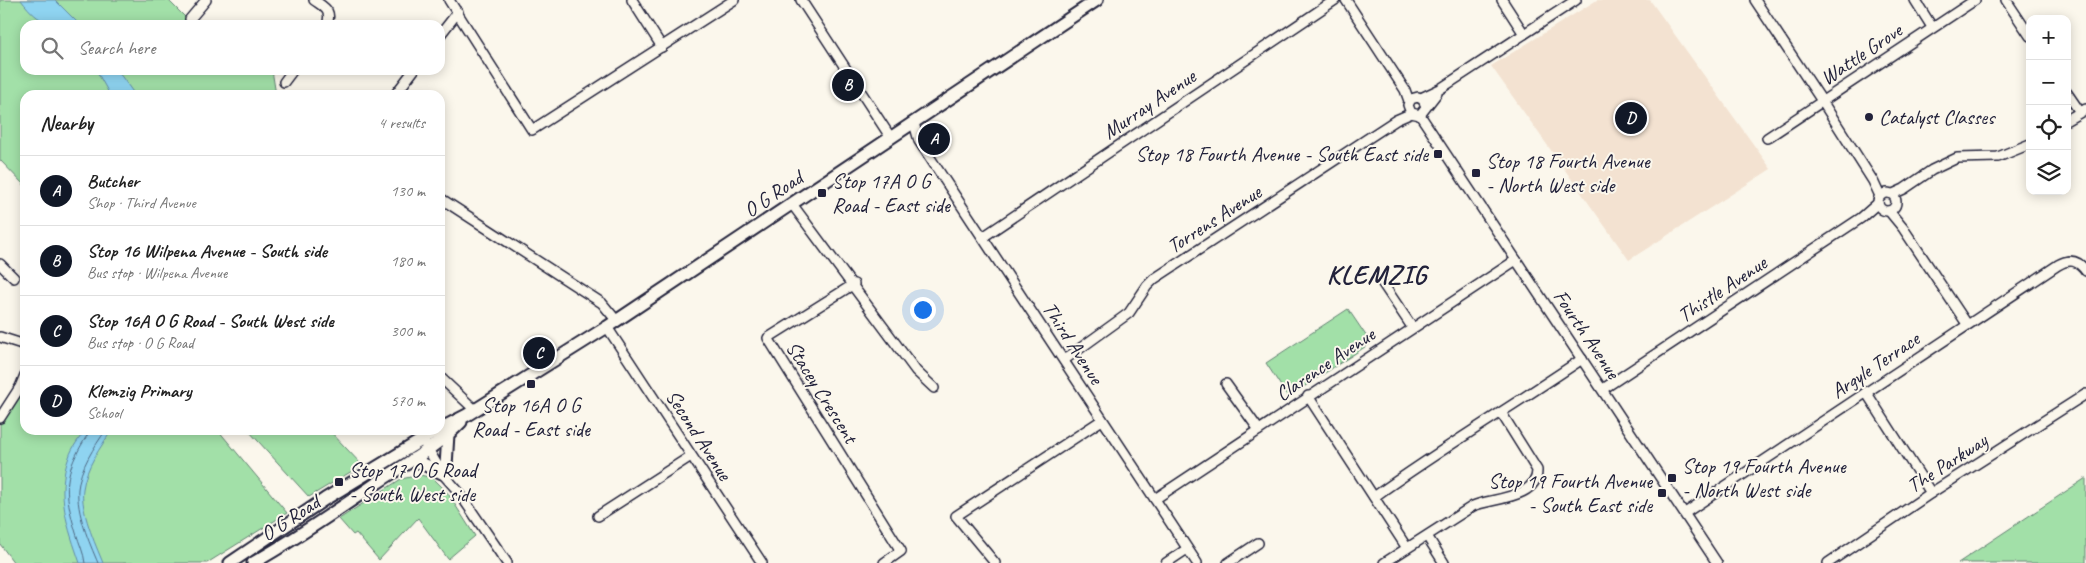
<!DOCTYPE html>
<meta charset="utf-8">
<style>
body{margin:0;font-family:Caveat,sans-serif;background:#f6f6f6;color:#222}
.controls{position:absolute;right:15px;top:15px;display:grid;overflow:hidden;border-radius:10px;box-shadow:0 2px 12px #0003}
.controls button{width:45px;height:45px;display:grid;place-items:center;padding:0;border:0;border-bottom:1px solid #e0e0e0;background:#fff;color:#222;font:25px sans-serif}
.you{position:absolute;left:922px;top:309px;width:18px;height:18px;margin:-12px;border:4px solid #fff;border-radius:50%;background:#1a73e8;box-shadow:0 0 0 8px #1a73e833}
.badge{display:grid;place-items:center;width:32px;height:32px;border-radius:50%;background:#111827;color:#fff;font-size:16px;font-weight:700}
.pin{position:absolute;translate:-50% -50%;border:2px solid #fff;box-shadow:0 1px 5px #0006}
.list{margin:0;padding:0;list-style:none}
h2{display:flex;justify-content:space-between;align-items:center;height:65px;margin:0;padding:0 20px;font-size:21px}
h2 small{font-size:16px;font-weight:400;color:#767676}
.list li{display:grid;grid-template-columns:32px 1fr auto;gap:15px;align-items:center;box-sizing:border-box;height:70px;padding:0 20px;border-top:1px solid #e0e0e0}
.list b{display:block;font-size:19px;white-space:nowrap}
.list p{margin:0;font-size:16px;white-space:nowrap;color:#767676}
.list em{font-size:16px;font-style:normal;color:#767676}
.icon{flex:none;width:28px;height:28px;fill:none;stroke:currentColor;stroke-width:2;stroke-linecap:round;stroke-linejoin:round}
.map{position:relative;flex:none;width:2086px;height:563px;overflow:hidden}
.search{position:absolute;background:#fff;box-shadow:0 2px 12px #0003;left:20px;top:20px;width:425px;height:55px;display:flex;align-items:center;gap:12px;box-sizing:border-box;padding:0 18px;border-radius:15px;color:#767676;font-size:19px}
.panel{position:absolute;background:#fff;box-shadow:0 2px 12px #0003;left:20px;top:90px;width:425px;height:345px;border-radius:15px}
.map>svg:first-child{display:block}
.built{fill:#f3e2d1}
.green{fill:#a2e0a8;stroke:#628172}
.water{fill:#8fd4f1;stroke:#638da8}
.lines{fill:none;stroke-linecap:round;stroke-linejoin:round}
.shore{stroke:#4e6984;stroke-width:1}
.minor-casing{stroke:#22223b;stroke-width:12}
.secondary-casing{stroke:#22223b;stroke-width:15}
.minor{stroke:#fbf7ec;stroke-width:9}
.secondary{stroke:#fbf7ec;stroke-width:11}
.poi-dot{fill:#22223b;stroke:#fbf7ec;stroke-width:2}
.labels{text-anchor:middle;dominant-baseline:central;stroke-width:4;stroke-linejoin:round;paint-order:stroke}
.street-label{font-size:21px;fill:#22223b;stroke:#fbf7ec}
.poi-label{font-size:21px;fill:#22223b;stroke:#fbf7ec;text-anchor:start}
.district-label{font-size:26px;font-weight:bold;letter-spacing:1px;fill:#22223b;stroke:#fbf7ec}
</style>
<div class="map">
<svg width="2086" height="563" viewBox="0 0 2086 563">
<rect width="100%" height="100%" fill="#fbf7ec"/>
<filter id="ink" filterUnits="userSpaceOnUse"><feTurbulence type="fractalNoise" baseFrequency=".02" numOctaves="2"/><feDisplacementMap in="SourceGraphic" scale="10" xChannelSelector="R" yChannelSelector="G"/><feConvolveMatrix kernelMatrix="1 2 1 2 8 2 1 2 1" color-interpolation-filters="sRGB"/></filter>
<g filter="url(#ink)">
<polygon class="built" points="1597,0 1650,0 1771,169 1629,260 1491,66"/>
<g class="green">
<polygon points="0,0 168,0 193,25 25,25 25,70 272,70 276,95 25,95 25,186 0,160"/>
<polygon points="1348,309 1371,343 1288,397 1266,363"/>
<polygon points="25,379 25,430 218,430 287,513 207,563 14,563 0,544 0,420"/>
<polygon points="248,430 329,430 362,465 309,497"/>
<polygon points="420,475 433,478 447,492 475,536 448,559 418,518 379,560 356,533 353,535 339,519 401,479"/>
<polygon points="2086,478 2086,563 1958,563"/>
</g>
<g class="water">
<path d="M21,0H55L80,25C50,25 41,26 21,0Z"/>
<polygon points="96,70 117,70 135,95 110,95"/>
<path d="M85,430H112C100,448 86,467 83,489C80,511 95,543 103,563H80C68,528 55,494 69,457C72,447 80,438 85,430Z"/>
</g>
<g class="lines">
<g class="shore">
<path d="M85,563C84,553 79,543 76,533C63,489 63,474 88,434L89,430"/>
<path d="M98,563C89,542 76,512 78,489C80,468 94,447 106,430"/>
</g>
<g class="minor-casing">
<g id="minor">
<path d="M314,0C325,8 332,10 327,25"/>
<polyline points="449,0 532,130 734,0"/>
<polyline points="632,0 662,47"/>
<polyline points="801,0 891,138"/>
<polyline points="1346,0 1405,90 1409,101"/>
<polyline points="1502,0 1524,34"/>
<polyline points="1755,0 1822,101 1873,181 1880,196"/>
<polyline points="1915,0 1932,27"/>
<polyline points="2006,0 2030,36"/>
<polyline points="190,19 206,0"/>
<polyline points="440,35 458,12"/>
<polyline points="284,82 293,70"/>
<polyline points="2067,93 2080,112"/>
<polyline points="395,95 414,70"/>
<polyline points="1421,98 1440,89 1576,0"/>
<polyline points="1426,106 1423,100 1418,97 1411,99 1408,105 1411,113 1420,115 1437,93"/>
<polyline points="1420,115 1717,563"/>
<polyline points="2067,120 2086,109"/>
<polyline points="914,123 919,141 1197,563"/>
<polyline points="1767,138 1975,0"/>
<circle cx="1887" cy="202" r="9"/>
<polyline points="1893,194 1904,189 1932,170 1957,158 1998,157 2030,144"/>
<polyline points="440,198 602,303 616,320"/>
<polyline points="792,204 916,371 934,388"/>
<polyline points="1889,211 1903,228 1967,324"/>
<polyline points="983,237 1335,0"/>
<polyline points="0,264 14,278"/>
<polyline points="1379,278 1412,327"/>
<polyline points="854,284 768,338 901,551 884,563"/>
<polyline points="607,327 762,563"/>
<polyline points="0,337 25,345"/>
<polyline points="1064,360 1129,313 1147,286 1154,279 1396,120 1412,113"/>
<polyline points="440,377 475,410"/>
<polyline points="1226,384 1259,430"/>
<polyline points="1603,389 1861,218 1878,203"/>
<polyline points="1866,392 1931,493"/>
<polyline points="1308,396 1407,548"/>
<polyline points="0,418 20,387 25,375"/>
<polyline points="425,444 442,473 458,491 507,563"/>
<path d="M1374,497C1442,448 1513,406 1582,359"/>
<polyline points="1155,499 1516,260"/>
<path d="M1685,513L2058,265C2070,258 2078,260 2086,271"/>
<polyline points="598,516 691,456"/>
<polyline points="1427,536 1444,563"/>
<polyline points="995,563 956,516 1102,420"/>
<polyline points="1166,563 1187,549"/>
<polyline points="1228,563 1258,543"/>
<path d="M1384,563L1473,506C1491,498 1538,499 1537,470L1502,414"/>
<polyline points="1828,563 1931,493 2086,394"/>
</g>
</g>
<g class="secondary-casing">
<g id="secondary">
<polyline points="440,429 467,415 607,327 1097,0"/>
<polyline points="413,459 442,473"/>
<polyline points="446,466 448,434"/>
<polyline points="230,563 325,499 438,430"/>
<path d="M253,563C296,539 336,511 377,483C405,464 437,447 461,422"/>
</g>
</g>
<use href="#minor" class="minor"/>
<use href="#secondary" class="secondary"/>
</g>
</g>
<g class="poi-dot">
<circle cx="1869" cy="117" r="5"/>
<rect x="1433" y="149" width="10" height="10" rx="2.5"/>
<rect x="1471" y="168" width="10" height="10" rx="2.5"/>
<rect x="817" y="188" width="10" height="10" rx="2.5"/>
<rect x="526" y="379" width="10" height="10" rx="2.5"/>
<rect x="1667" y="473" width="10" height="10" rx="2.5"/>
<rect x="334" y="477" width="10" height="10" rx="2.5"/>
<rect x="1657" y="488" width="10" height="10" rx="2.5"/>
</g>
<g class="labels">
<g class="street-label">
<text transform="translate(1861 54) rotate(-34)">Wattle Grove</text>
<text transform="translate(1149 104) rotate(-34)">Murray Avenue</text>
<text transform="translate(773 194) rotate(-34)">O G Road</text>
<text transform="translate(1214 219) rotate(-33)">Torrens Avenue</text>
<text transform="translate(1722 289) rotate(-34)">Thistle Avenue</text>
<text transform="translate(1587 334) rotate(56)">Fourth Avenue</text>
<text transform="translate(1073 343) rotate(57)">Third Avenue</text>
<text transform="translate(1325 364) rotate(-34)">Clarence Avenue</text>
<text transform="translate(1875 365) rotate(-34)">Argyle Terrace</text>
<text transform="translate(822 392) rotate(58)">Stacey Crescent</text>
<text transform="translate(699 435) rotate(57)">Second Avenue</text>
<text transform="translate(1947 463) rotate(-33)">The Parkway</text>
<text transform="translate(290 518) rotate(-33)">O G Road</text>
</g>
<g class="poi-label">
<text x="1879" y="117">Catalyst Classes</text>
<text x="1428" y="154" text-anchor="end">Stop 18 Fourth Avenue - South East side</text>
<text x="1486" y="161">Stop 18 Fourth Avenue<tspan x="1486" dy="24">- North West side</tspan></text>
<text x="832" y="181">Stop 17A O G<tspan x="832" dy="24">Road - East side</tspan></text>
<text x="531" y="405" text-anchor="middle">Stop 16A O G<tspan x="531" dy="24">Road - East side</tspan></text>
<text x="1682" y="466">Stop 19 Fourth Avenue<tspan x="1682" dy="24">- North West side</tspan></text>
<text x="349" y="470">Stop 17 O G Road<tspan x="349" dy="24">- South West side</tspan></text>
<text x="1652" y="481" text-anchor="end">Stop 19 Fourth Avenue<tspan x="1652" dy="24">- South East side</tspan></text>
</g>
<g class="district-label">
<text x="1377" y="274">KLEMZIG</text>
</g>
</g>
</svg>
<div class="controls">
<button>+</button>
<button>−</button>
<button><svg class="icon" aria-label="locate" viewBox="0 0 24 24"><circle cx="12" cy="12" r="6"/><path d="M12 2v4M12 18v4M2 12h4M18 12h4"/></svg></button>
<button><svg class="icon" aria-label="layers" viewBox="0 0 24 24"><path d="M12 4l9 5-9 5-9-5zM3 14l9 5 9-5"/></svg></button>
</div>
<div class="you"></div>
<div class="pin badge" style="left:934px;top:139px">A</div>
<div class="pin badge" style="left:848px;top:85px">B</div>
<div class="pin badge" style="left:539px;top:353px">C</div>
<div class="pin badge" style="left:1631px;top:118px">D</div>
<div class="search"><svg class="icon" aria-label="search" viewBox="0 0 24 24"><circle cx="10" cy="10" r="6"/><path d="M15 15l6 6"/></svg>Search here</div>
<section class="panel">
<h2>Nearby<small>4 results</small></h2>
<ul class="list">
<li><span class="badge">A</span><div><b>Butcher</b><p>Shop · Third Avenue</p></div><em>130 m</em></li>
<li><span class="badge">B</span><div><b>Stop 16 Wilpena Avenue - South side</b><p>Bus stop · Wilpena Avenue</p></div><em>180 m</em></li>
<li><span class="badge">C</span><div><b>Stop 16A O G Road - South West side</b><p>Bus stop · O G Road</p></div><em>300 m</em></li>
<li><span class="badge">D</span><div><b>Klemzig Primary</b><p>School</p></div><em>570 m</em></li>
</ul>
</section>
</div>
